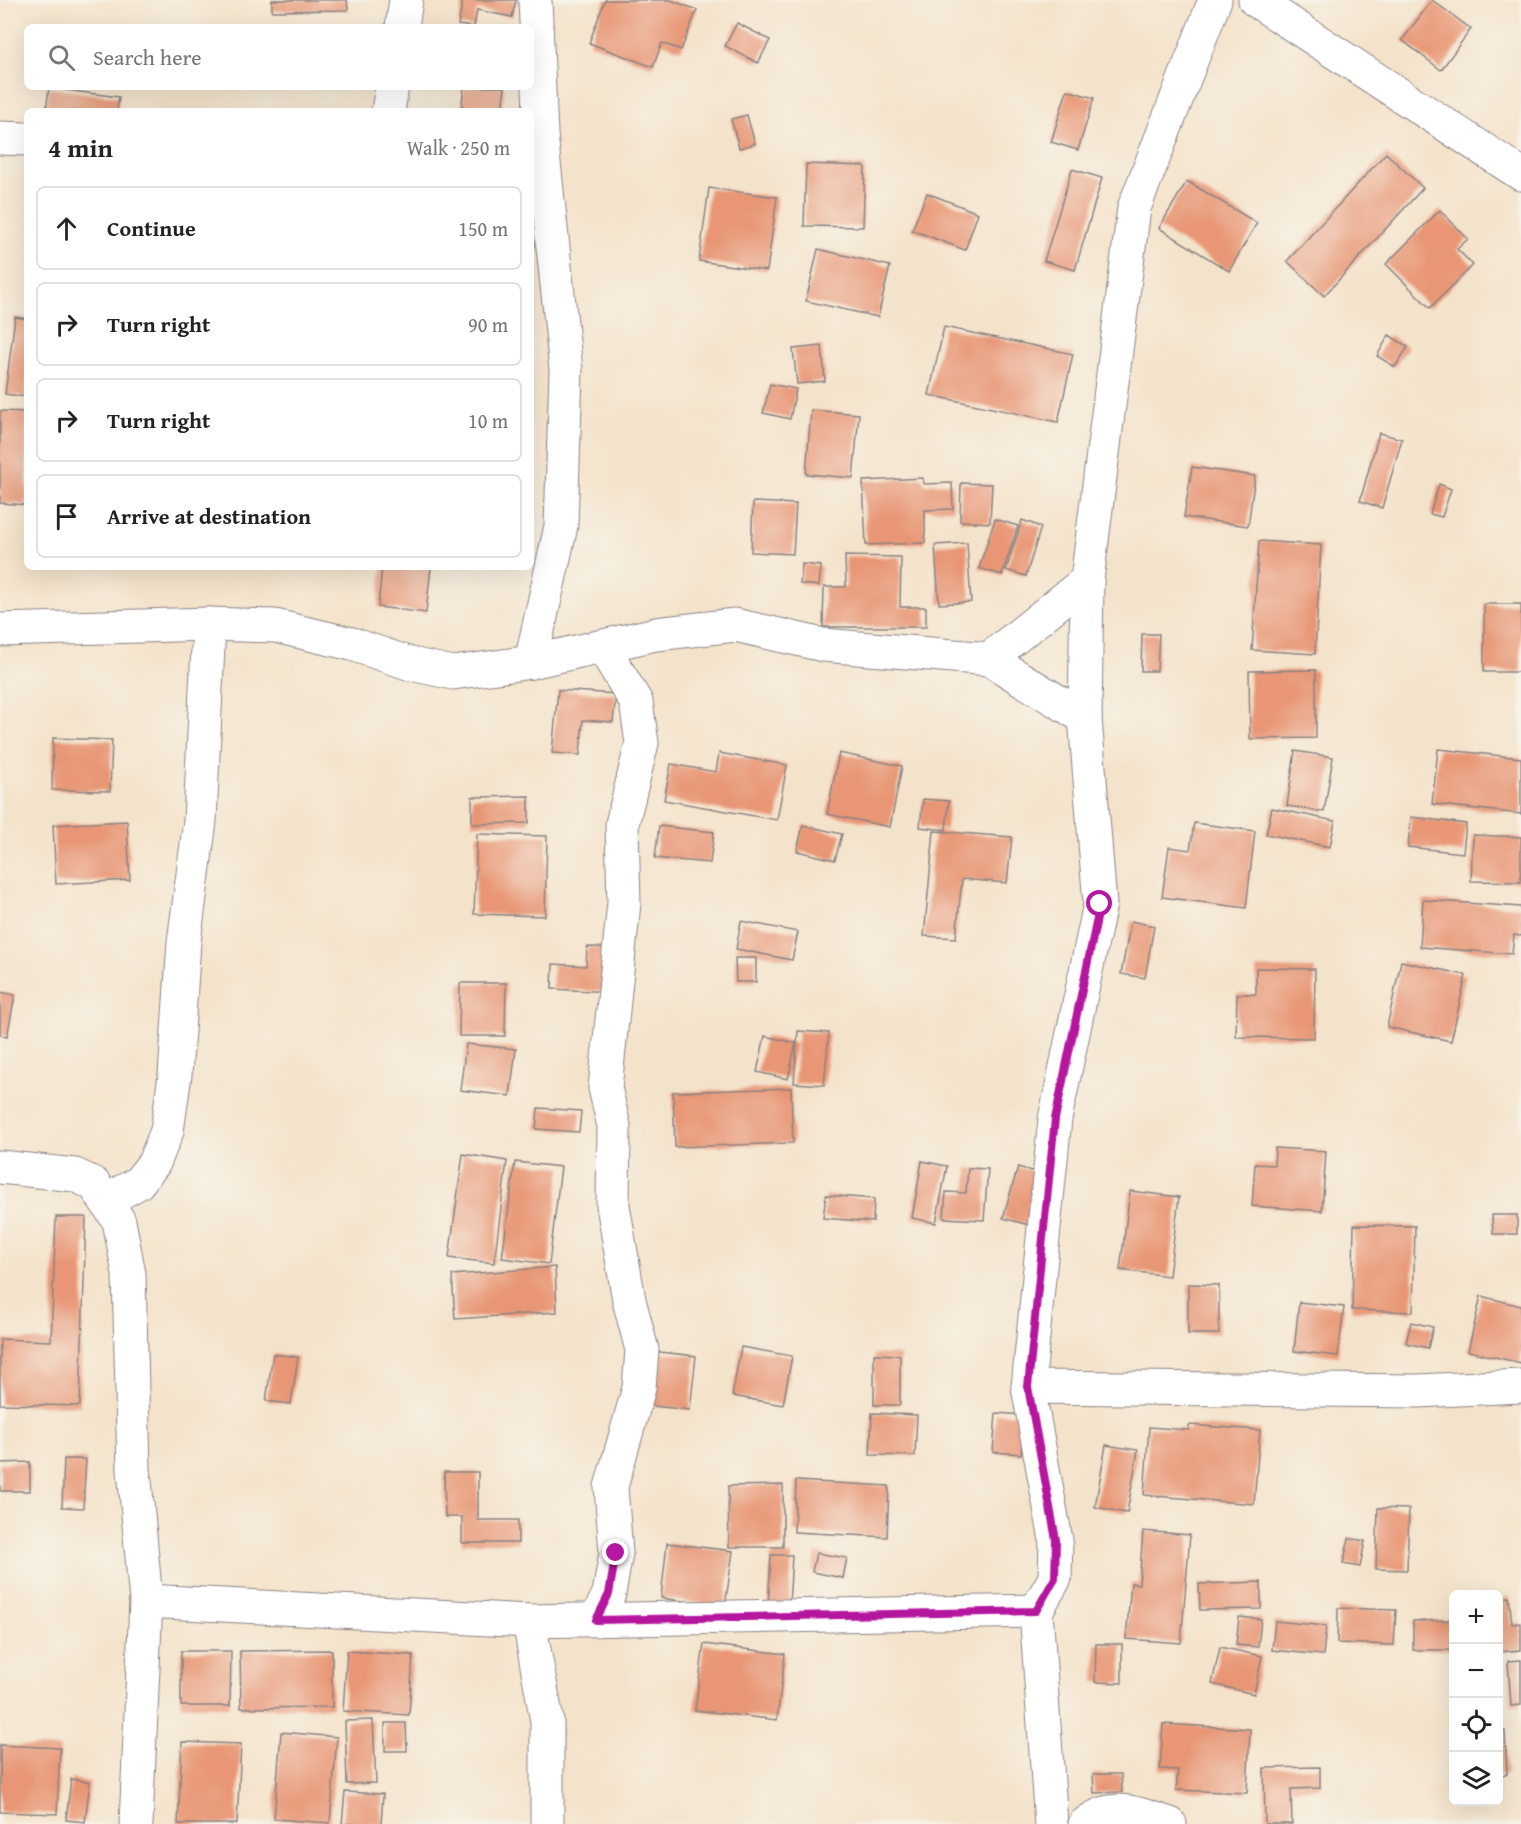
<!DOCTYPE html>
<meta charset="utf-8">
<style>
body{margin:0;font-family:"Gentium Book Plus",serif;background:#f2f2f2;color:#222}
.controls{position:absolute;right:18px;bottom:18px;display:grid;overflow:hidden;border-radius:9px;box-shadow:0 6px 24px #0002}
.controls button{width:54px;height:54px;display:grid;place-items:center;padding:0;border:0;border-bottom:2px solid #e0e0e0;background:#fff;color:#222;font:30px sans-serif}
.stop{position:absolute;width:18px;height:18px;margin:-14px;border:4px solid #b5179e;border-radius:50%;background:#fff}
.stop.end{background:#b5179e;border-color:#fff;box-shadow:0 2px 6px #0008}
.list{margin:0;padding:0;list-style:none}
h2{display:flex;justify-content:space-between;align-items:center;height:78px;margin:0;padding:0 24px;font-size:26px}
h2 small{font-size:20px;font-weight:400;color:#767676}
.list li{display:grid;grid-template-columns:39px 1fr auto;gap:18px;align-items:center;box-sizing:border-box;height:84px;margin:0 12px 12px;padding:0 12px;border:2px solid #e0e0e0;border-radius:9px}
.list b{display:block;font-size:22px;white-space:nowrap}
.list em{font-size:20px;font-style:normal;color:#767676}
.icon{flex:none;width:33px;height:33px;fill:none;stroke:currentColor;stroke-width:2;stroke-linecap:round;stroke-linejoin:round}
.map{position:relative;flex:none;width:1521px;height:1824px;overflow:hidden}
.search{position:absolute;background:#fff;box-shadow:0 6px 24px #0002;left:24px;top:24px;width:510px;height:66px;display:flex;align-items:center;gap:15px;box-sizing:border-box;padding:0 21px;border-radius:9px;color:#767676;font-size:22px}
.panel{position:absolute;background:#fff;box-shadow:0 6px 24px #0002;left:24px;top:108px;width:510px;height:462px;border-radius:9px}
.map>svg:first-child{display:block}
.building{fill:#e89674}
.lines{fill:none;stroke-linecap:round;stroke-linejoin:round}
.minor-casing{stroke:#8b8283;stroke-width:35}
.minor{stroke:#fff;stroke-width:33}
.route{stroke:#b5179e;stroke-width:8}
</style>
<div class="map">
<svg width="1521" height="1824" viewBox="0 0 1521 1824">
<rect width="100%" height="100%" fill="#f7f3e8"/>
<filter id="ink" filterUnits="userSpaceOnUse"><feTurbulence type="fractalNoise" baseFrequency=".0167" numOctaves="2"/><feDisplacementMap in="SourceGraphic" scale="12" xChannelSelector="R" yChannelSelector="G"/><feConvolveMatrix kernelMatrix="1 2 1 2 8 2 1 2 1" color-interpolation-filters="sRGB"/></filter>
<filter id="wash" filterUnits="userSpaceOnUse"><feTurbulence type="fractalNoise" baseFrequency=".008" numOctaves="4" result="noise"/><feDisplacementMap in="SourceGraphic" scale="24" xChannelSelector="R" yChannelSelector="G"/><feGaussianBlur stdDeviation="1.35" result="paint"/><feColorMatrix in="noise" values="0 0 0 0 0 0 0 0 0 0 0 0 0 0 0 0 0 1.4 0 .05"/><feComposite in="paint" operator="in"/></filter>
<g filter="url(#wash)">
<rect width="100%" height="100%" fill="#f4e3cb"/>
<g id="blocks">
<g class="building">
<polygon points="272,0 347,0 348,10 272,11"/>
<polygon points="463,0 516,0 512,17 477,10 474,27 458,25"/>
<polygon points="605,0 671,0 697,10 681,50 662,43 653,67 589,43"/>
<polygon points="1432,0 1471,29 1441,70 1402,40"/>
<polygon points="737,23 770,40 758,63 725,46"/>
<polygon points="464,87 505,87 502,111 461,111"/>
<polygon points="49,88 119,97 117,111 46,111"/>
<polygon points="1067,90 1094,98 1078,150 1051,142"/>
<polygon points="747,115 755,144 739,148 731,119"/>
<polygon points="1386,153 1423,188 1324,296 1287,261"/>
<polygon points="806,164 865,166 863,227 804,226"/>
<polygon points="1072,169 1102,178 1075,270 1044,261"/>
<polygon points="1187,181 1257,223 1229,271 1159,228"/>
<polygon points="709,188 777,197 767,271 699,261"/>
<polygon points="927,193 978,213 965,250 912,230"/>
<polygon points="1440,210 1468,239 1457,249 1473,265 1430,308 1386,264"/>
<polygon points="818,249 890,266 878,317 806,301"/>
<polygon points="15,317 27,319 27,397 5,394"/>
<polygon points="944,327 1073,354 1058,422 929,395"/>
<polygon points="1389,335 1408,347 1395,367 1377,356"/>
<polygon points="822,346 825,381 797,384 793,349"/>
<polygon points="770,384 796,389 790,419 763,413"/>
<polygon points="811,410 859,414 853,478 806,474"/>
<polygon points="0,411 27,412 27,505 0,503"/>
<polygon points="1379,433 1402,439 1382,508 1360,501"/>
<polygon points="1192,467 1255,476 1248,526 1184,517"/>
<polygon points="923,478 924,484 952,483 953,509 925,510 925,543 866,545 863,481"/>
<polygon points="961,483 992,484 990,523 960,521"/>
<polygon points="1439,484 1451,489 1442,517 1430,514"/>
<polygon points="753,502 796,504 793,554 751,552"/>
<polygon points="995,519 1018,526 1002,575 979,568"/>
<polygon points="1022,520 1041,527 1026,576 1006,570"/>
<polygon points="1259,541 1321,545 1315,654 1252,650"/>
<polygon points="967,543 971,602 939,604 935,545"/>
<polygon points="845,556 901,557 900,607 926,607 926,627 823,627 824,587 846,587"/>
<polygon points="802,564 821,566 819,586 800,584"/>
<polygon points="382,567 431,567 426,613 378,607"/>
<rect x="1484" y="604" width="37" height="68"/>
<polygon points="1142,634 1159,634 1157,671 1141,671"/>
<polygon points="1316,670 1316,738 1250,739 1249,671"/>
<polygon points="558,690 616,694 613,722 583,720 580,755 552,753"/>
<polygon points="53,738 112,740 110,791 52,790"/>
<polygon points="1438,749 1521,758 1521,814 1432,804"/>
<polygon points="1295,751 1333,757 1324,812 1287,806"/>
<polygon points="719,753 787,765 777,820 664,800 671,764 716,772"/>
<polygon points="839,753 902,766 890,827 827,814"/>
<polygon points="529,796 529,823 472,824 472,797"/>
<polygon points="923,799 949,801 946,830 920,827"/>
<polygon points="1272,808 1335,821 1330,847 1266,834"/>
<polygon points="1411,817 1466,824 1463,853 1408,847"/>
<polygon points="127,821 130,880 56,884 53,825"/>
<polygon points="1194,823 1255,831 1246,908 1162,897 1169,847 1190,850"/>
<polygon points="803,825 842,834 835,860 797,851"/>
<polygon points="659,826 714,832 710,863 655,858"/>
<polygon points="934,831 1012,837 1007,883 962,879 956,938 924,936"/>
<polygon points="477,834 547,836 545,916 474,914"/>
<polygon points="1473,835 1521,837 1521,882 1471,881"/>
<polygon points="1423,900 1521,907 1521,936 1514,935 1512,954 1420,947"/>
<polygon points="741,921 798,932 792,960 736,949"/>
<polygon points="1131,921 1154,926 1145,978 1121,974"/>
<polygon points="587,947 614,948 612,992 552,989 553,964 586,966"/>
<polygon points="735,958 756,958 756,982 736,982"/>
<polygon points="1401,961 1466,975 1451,1041 1387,1027"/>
<polygon points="1256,968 1315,969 1314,1038 1236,1037 1237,994 1256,994"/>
<polygon points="460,983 506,983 505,1036 459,1036"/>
<polygon points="0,992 15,995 7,1037 0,1035"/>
<polygon points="798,1031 829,1033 824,1085 794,1083"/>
<polygon points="765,1036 796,1043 788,1079 757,1072"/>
<polygon points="466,1044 516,1049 510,1096 460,1090"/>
<polygon points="791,1088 793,1143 675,1147 673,1092"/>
<polygon points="538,1108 581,1111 579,1132 536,1129"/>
<polygon points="1275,1148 1326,1151 1322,1211 1252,1206 1255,1164 1274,1165"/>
<polygon points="463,1154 507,1161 494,1263 449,1258"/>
<polygon points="922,1161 947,1166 936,1223 912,1218"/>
<polygon points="515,1162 561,1167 549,1264 502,1258"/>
<polygon points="1018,1167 1048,1176 1033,1226 1003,1218"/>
<polygon points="968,1168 988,1169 984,1220 944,1218 946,1192 966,1193"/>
<polygon points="1130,1191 1179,1197 1169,1276 1120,1270"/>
<polygon points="826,1195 874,1199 873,1222 823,1218"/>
<polygon points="1492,1215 1517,1215 1517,1234 1493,1234"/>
<polygon points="56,1217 86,1217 80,1406 0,1404 0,1339 51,1341"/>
<polygon points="1354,1225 1415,1226 1413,1312 1352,1310"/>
<polygon points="555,1267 557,1312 455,1319 452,1275"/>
<polygon points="1188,1284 1219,1285 1219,1334 1188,1334"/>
<polygon points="1481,1296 1521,1306 1521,1363 1468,1351"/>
<polygon points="1299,1302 1344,1307 1338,1356 1294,1351"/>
<polygon points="1411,1322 1433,1327 1428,1348 1406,1343"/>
<polygon points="741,1347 792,1356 783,1405 732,1396"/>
<polygon points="650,1351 696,1356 690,1410 644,1405"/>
<polygon points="273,1354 298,1357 291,1404 266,1401"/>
<polygon points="874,1354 900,1355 900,1405 874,1405"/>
<polygon points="872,1413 917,1415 915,1456 870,1455"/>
<polygon points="996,1413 1024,1415 1021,1454 993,1452"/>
<polygon points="1189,1425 1260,1430 1254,1504 1144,1495 1149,1427 1189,1430"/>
<polygon points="1106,1445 1138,1450 1127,1513 1095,1507"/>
<polygon points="64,1459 86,1459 83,1508 62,1507"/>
<polygon points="30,1462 30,1491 0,1491 0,1463"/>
<polygon points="444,1472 478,1472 478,1520 518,1520 518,1543 462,1543 462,1517 445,1517"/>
<polygon points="796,1481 889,1486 887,1537 794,1532"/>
<polygon points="783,1485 783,1547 729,1547 728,1486"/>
<polygon points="1378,1508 1409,1509 1407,1570 1376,1569"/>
<polygon points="1143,1531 1190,1535 1181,1643 1126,1639 1131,1583 1139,1584"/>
<polygon points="1349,1538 1365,1541 1360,1567 1343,1564"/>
<polygon points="667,1543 733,1551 725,1607 661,1598"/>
<polygon points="816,1553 847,1558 843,1578 812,1572"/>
<polygon points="771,1555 792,1555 789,1606 768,1606"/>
<polygon points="1261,1582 1261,1609 1200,1610 1199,1584"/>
<polygon points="1509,1597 1512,1624 1521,1623 1521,1650 1498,1652 1498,1598"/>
<polygon points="1338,1608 1396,1610 1394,1645 1337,1643"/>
<polygon points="1239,1617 1261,1619 1258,1647 1236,1645"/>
<polygon points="1454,1620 1454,1650 1413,1650 1413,1621"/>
<polygon points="1275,1621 1326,1626 1323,1655 1272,1650"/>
<polygon points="704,1644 785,1654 777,1720 695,1710"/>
<polygon points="1096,1644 1122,1644 1122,1683 1095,1682"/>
<polygon points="1220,1647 1262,1656 1254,1694 1212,1684"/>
<polygon points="332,1650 332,1707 241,1708 240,1651"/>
<polygon points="181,1651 231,1651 230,1706 181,1706"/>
<polygon points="347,1651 413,1655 409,1715 343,1711"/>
<polygon points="1521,1660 1521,1705 1511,1706 1508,1661"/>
<polygon points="373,1720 376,1783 347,1784 345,1721"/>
<polygon points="385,1723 406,1723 407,1751 385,1751"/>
<polygon points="1163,1724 1250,1729 1247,1793 1176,1790 1178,1770 1160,1769"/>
<polygon points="1498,1731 1505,1731 1507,1774 1498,1775"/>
<polygon points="281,1732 337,1737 330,1823 274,1819"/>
<polygon points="182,1742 241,1744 237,1824 178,1824"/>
<polygon points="0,1745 60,1748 57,1814 0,1812"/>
<polygon points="1320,1767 1320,1788 1291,1789 1292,1824 1265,1824 1264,1768"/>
<polygon points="1093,1774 1121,1774 1122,1792 1094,1793"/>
<polygon points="71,1779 90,1782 85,1822 66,1820"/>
<polygon points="345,1792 383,1794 381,1824 342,1824"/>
</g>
</g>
</g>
<g filter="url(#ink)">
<use href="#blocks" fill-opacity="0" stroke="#8b8283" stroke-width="1.5"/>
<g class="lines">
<g class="minor-casing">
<g id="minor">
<polyline points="1255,0 1521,174"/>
<polyline points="402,27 406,0"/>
<polyline points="388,111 392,87"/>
<polyline points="0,138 27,139"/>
<polyline points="0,630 209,624 275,626 352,644 411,664 453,673 531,662 656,634 735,625 823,645 989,659 1085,718"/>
<polyline points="989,659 1087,580"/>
<polyline points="531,662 561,526 566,370 541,134 535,0"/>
<polyline points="0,1167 75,1175 94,1184 119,1221 129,1274 134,1470 146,1601 136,1824"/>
<polyline points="107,1200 138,1183 154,1163 167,1131 175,1075 184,942 200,821 209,624"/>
<polyline points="1028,1387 1418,1391 1521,1386"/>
<polyline points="146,1601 529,1621 1036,1611"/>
<polyline points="596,1620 609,1594 616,1553 611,1487 639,1388 642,1350 629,1300 613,1205 614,1126 605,1088 624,903 622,824 642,743 636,702 603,647"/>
<polyline points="529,1621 547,1721 547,1824"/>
<polyline points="1051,1824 1036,1611 1055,1578 1056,1540 1028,1387 1055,1119 1100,904 1085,718 1087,580 1134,208 1215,0"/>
<path d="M1085,1824C1113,1801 1138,1814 1170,1824"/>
</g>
</g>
<use href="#minor" class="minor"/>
</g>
</g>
<g class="lines" filter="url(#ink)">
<polyline class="route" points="616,1553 609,1594 596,1620 1036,1611 1055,1578 1056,1540 1028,1387 1055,1119 1100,904"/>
</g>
</svg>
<div class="controls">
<button>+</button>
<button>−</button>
<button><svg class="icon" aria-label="locate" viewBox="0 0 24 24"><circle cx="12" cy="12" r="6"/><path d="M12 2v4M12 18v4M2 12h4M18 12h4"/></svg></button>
<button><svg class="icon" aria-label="layers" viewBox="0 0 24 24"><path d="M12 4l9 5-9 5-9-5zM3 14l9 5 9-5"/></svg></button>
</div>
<div class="stop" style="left:1100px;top:904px"></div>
<div class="stop end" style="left:616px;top:1553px"></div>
<div class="search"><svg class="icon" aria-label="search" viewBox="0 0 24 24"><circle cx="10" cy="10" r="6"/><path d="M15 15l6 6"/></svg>Search here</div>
<section class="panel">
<h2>4 min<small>Walk · 250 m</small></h2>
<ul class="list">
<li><svg class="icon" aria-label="ahead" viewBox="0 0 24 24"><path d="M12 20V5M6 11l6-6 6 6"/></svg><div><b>Continue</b></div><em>150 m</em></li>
<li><svg class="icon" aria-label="right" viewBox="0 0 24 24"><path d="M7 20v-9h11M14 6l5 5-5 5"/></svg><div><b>Turn right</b></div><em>90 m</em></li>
<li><svg class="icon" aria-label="right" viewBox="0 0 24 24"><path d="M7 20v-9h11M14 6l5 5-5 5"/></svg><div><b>Turn right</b></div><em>10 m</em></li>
<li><svg class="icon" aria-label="arrive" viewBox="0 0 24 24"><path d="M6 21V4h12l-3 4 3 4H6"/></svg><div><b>Arrive at destination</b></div></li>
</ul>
</section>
</div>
